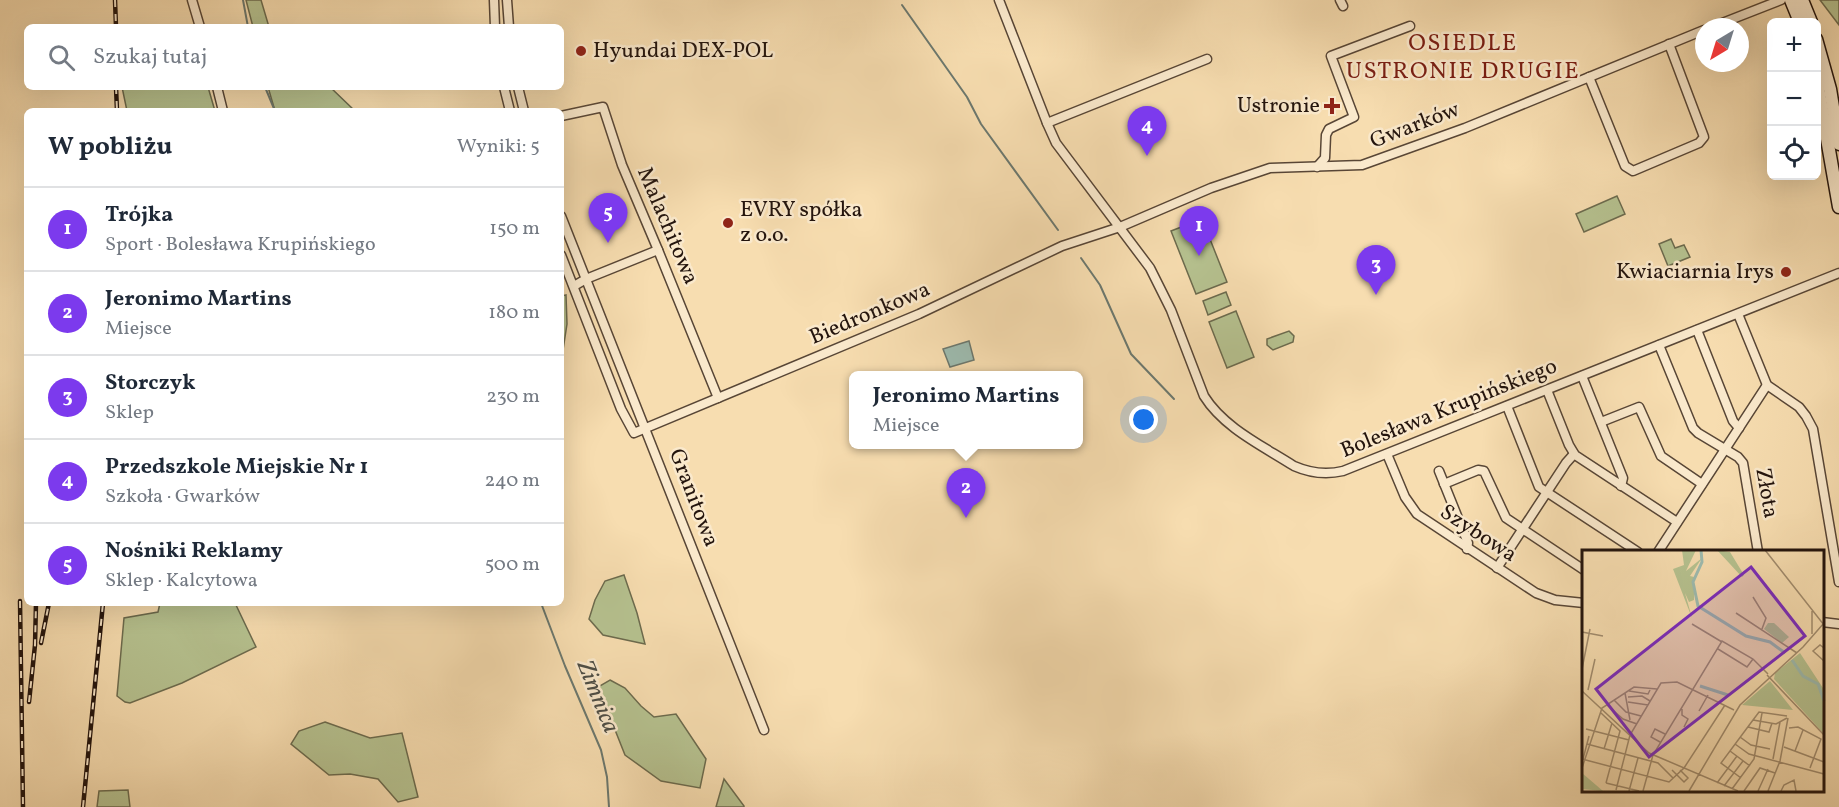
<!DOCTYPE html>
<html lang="pl">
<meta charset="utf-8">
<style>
body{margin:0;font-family:Vollkorn,serif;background:#f2f2f3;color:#1f2937}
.controls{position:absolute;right:18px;top:18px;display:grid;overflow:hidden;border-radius:9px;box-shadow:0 6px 24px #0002}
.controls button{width:54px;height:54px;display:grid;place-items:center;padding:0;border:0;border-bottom:2px solid #e0e1e3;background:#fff;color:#1f2937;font:30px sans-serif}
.compass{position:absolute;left:1695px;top:18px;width:54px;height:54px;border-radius:50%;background:#fff;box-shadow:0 6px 24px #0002;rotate:218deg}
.you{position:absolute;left:1144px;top:420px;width:21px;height:21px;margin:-15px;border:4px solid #fff;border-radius:50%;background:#1a73e8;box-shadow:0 0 0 9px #1a73e833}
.badge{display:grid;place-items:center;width:39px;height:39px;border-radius:50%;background:#7c3aed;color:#fff;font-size:20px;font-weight:700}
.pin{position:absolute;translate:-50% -50px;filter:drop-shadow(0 2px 3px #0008)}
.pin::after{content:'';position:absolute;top:32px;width:21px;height:18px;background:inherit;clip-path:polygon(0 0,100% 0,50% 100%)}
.popup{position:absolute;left:849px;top:371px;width:234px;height:78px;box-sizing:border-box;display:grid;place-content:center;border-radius:9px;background:#fff;filter:drop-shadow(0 2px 4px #0005);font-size:20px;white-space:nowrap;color:#747a83}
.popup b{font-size:22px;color:#1f2937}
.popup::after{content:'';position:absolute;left:50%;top:100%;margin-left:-12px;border:12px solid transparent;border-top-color:#fff}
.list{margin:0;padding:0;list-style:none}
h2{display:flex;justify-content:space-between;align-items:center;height:78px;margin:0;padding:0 24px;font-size:26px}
h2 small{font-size:20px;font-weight:400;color:#747a83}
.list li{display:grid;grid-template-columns:39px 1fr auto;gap:18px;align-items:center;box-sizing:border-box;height:84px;padding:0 24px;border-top:2px solid #e0e1e3}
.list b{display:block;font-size:22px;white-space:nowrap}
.list p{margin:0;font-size:20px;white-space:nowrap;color:#747a83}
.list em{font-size:20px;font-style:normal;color:#747a83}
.icon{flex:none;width:33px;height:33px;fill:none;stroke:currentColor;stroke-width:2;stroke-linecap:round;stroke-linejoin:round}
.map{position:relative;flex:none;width:1839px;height:807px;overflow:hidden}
.search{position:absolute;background:#fff;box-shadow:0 6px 24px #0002;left:24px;top:24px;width:540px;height:66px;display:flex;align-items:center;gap:15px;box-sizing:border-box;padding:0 21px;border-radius:9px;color:#747a83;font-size:22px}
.panel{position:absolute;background:#fff;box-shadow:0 6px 24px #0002;left:24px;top:108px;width:540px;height:498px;border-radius:9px}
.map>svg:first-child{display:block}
.green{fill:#b6c290;stroke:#6c6b4e;stroke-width:1.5}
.water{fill:#9dbbaf;stroke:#6c786e;stroke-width:1.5}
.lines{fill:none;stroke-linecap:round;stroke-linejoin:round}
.stream{stroke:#6c786e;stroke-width:2}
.street-casing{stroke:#584636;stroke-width:11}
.secondary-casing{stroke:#23140d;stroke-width:15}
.street{stroke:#fae9cc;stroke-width:8}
.secondary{stroke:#fae9cc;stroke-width:12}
.rail-casing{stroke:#23140d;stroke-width:4.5}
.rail{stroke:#fae9cc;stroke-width:2;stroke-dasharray:7;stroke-linecap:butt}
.poi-dot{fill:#8f2418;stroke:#fae9cc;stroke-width:2}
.labels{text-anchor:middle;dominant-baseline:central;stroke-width:5;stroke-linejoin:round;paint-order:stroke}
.poi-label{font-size:22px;fill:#23140d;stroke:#fae9cc;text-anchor:start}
.street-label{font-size:22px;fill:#23140d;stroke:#fae9cc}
.neighbourhood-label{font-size:24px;letter-spacing:1.5px;fill:#7a1f14;stroke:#fae9cc}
.water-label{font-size:24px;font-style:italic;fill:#4e4e46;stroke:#fae9cc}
.inset-river{fill:none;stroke:#9dbbaf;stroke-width:3}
.inset-road{fill:none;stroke:#a28d6f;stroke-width:1.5}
.view{fill:#7b2cbf;fill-opacity:0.15;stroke:#7b2cbf;stroke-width:3}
.inset-edge{fill:none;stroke:#23140d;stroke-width:3}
</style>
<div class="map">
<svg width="1839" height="807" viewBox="0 0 1839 807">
<rect width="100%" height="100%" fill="#f7ddb0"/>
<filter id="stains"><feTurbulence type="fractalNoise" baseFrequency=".00333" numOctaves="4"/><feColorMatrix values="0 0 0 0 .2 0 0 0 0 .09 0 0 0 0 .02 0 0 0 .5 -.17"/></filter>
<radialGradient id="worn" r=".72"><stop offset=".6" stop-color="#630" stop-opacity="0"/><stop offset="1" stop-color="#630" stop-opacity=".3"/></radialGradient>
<g class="green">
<polygon points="246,0 261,0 269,27 253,27"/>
<polygon points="1820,0 1839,0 1839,25"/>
<polygon points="122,87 208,87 215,111 127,111"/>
<polygon points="268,87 330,87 355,111 275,111"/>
<polygon points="1617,196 1625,214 1584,232 1576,214"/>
<polygon points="1202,219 1227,282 1196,294 1171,231"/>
<polygon points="1671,239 1675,248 1684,245 1690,257 1668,266 1659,244"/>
<polygon points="1226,292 1231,305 1208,315 1203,301"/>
<polygon points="566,295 567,324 563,350 561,350 561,296"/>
<polygon points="1236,311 1254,357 1227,368 1209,322"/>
<polygon points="1289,331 1294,336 1293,342 1273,350 1267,345 1267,339"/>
<polygon points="624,575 637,613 645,644 603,635 589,619 595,600 605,581"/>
<polygon points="160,603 235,603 256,647 182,683 130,703 125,702 117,696 124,618 158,612"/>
<polygon points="610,680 625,688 641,706 654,717 676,714 706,759 700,788 661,781 625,755 598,687"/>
<polygon points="325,722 370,738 402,733 418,797 398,802 378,779 350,774 329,775 291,744 299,731"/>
<polygon points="724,779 744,806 744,807 716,807"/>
<polygon points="128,790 130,807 97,807 99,791"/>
</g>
<polygon class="water" points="969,341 974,360 950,367 943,349"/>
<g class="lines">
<g class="stream">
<polyline points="243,0 248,27"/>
<polyline points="902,5 967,97 981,124 1058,230"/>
<polyline points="265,87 275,111"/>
<polyline points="1081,258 1100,285 1131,354 1174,399"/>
<polyline points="541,603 565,666 601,750 607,777 609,807"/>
</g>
<g class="street-casing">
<g id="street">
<polyline points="192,0 200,27"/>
<polyline points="494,0 495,27"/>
<polyline points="507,0 509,27"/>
<path d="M999,0L1047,123L1056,143L1150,268L1171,310L1204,396C1224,428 1263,446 1294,466C1310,473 1326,475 1343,471L1839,273"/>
<polyline points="1340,0 1343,6"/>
<polyline points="1712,27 1781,0"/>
<polyline points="1589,77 1625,166 1633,171 1699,143 1704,137 1669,44"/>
<polyline points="217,87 223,111"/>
<polyline points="504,87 510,111"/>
<polyline points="518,87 524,111"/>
<polyline points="561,116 603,107 622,165 658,250 718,398"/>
<polyline points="1047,123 1207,59"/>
<polyline points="1317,167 1325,158 1326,135 1329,129 1354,117 1331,56 1410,26"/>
<polyline points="561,216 764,730"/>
<polyline points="561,255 621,409 634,433 919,314 1062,246 1120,227 1211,188 1270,168 1362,165 1465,128 1704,30"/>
<polyline points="574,286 586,279 658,250"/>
<polyline points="1738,314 1767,385 1799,407 1806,416 1813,429 1839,582"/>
<polyline points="1697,330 1733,421 1739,428"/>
<polyline points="1659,345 1693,428 1698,433 1738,457 1743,463 1758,552"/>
<polyline points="1582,376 1623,478 1621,486"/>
<polyline points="1547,390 1569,445 1575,455 1677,522"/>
<polyline points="1507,406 1539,487 1638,552"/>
<polyline points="1601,422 1639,407 1661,456 1702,484"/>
<polyline points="1387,454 1405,497 1417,514 1536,593 1555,600 1584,603"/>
<polyline points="1439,471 1468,543 1467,549"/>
<polyline points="1444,484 1478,470 1484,471 1506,518 1584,570"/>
<polyline points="1658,552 1767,385"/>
<polyline points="1497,568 1566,463 1574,454"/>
<polyline points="1822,622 1839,624"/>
</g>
</g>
<g class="secondary-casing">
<g id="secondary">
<polyline points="1791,0 1800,22"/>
<polyline points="1802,0 1811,22"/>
<polyline points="1816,39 1830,89 1839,144"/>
<polyline points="1816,76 1839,207"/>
</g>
</g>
<use href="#street" class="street"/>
<use href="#secondary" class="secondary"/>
<g class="rail-casing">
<g id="rail">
<polyline points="115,0 116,27"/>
<polyline points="116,87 117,111"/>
<polyline points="20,601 23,807"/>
<polyline points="41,643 49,603"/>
<polyline points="29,702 35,645 36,603"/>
<polyline points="83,807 103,603"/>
</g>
</g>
<use href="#rail" class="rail"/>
</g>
<g class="poi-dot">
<circle cx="581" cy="51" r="6"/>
<path d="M1329 97h6v6h6v6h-6v6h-6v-6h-6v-6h6z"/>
<circle cx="728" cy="223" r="6"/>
<circle cx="1786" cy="272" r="6"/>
</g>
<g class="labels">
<g class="poi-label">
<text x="593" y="51">Hyundai DEX-POL</text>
<text x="1320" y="106" text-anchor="end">Ustronie</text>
<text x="740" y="210">EVRY spółka<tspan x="740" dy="25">z o.o.</tspan></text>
<text x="1774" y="272" text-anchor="end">Kwiaciarnia Irys</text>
</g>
<g class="street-label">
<text transform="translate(1415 126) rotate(-21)">Gwarków</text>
<text transform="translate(667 226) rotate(67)">Malachitowa</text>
<text transform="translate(870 314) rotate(-23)">Biedronkowa</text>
<text transform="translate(1449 409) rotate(-22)">Bolesława Krupińskiego</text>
<text transform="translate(1766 493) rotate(80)">Złota</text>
<text transform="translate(693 498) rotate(69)">Granitowa</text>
<text transform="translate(1478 534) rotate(33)">Szybowa</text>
</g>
<g class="neighbourhood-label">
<text x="1463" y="44">OSIEDLE<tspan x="1463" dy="28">USTRONIE DRUGIE</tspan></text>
</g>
<g class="water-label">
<text transform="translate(597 697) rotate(68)">Zimnica</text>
</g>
</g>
<g transform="translate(1582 550)">
<rect width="242" height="242" fill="#f7ddb0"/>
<path d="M100,0H114L104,21L120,8L108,26L112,27V50L107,52L103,43L110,68L91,19L102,15ZM135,0L148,2L162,25L160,27ZM186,73H192L207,87L200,93L182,79ZM218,103L241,138V183L192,129L193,123ZM188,131L211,160L160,155ZM0,223L21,241L0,239Z" fill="#b6c290"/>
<path class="inset-river" d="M119,0L120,12L111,32L116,56L164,86L188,92L203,103M210,110L221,126L236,134L242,151M118,136L146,145"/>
<path class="inset-road" d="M183,0L242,75M171,47L184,68L180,79M154,63L215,103M110,74L140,92M0,82L21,86M230,84V61M242,98L238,95L231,101L242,111M136,99L165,117L171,109M0,119L8,79M185,125L242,185M6,140L13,109M0,141L67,203L156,241M47,141L66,144L68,140M43,143L48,170M46,147L60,146L68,151M32,150L44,162L59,166M46,152L66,155M25,155L41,169L55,174M100,159V165L106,169L102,177M117,161L126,145M19,163L38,181L24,233M171,170L194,174L205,168M166,177L187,182L190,173M207,178L216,177L239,189L228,218M4,179L47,190M158,187L169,195L188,199M78,192L69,187L73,179L83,184M5,194L76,213L91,228M153,194L167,204L242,224M202,197L242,212M22,199L30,173M148,201L168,216M213,201L221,180M0,209L87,232L102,218L143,155M1,209L7,186M191,209L198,172M0,218L20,158L52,137L75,139M90,220L102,232L106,228L98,220M159,228L139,213L171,170L177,162L205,166M24,233L57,241M135,233L155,206M142,236L161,211M150,239L172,209L180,163M34,240L48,185L79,133L95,132L152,160M47,241L56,208M61,241L71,205L140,91L171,109L186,124M107,241L158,155L221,97L242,73M162,241L178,218L193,223M176,241L186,219M186,241L198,211L206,168M199,241L202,235L212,230L214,241"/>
<path class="view" d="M169,17L223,86L67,207L14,139Z"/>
<rect width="242" height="242" class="inset-edge"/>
</g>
<rect width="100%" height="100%" filter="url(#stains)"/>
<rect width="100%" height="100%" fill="url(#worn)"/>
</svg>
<div class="controls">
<button>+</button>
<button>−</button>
<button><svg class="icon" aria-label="locate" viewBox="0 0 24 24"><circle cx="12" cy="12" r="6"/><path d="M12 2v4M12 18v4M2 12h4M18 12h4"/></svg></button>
</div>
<svg class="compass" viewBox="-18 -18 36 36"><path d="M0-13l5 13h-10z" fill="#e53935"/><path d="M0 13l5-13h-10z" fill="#747a83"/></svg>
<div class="you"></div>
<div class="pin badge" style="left:1199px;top:256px">1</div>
<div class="pin badge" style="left:966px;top:518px">2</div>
<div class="popup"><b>Jeronimo Martins</b>Miejsce</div>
<div class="pin badge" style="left:1376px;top:295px">3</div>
<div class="pin badge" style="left:1147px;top:156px">4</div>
<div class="pin badge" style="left:608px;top:243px">5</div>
<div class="search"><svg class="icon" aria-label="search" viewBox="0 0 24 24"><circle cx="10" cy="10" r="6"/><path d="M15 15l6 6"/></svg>Szukaj tutaj</div>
<section class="panel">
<h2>W pobliżu<small>Wyniki: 5</small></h2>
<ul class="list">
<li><span class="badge">1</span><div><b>Trójka</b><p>Sport · Bolesława Krupińskiego</p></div><em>150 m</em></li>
<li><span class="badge">2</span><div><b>Jeronimo Martins</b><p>Miejsce</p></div><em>180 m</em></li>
<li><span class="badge">3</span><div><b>Storczyk</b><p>Sklep</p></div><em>230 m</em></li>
<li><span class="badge">4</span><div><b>Przedszkole Miejskie Nr 1</b><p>Szkoła · Gwarków</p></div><em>240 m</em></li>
<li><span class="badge">5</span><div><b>Nośniki Reklamy</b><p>Sklep · Kalcytowa</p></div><em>500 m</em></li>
</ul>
</section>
</div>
